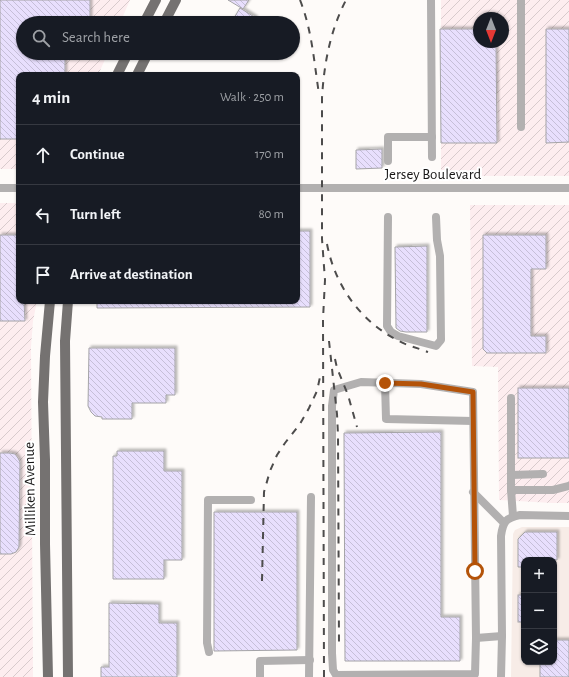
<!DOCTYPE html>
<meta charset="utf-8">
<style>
body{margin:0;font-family:"Alegreya Sans",sans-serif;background:#20242c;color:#f1f3f6}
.controls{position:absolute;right:12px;bottom:12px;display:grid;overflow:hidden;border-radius:8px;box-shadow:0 1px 3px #0004}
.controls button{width:36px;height:36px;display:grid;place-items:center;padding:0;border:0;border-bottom:1px solid #363941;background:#171b24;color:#f1f3f6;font:20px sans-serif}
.compass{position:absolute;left:473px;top:12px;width:36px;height:36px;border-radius:50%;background:#171b24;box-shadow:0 1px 3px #0004;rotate:180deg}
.stop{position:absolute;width:12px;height:12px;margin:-9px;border:3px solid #b45309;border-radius:50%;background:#fff}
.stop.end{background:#b45309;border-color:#fff;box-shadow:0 1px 4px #0008}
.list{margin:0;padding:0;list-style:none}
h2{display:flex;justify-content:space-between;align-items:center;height:52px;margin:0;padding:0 16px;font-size:17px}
h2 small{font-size:13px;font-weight:400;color:#9ea1a6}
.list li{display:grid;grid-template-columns:26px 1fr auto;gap:12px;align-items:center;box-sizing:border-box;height:60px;padding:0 16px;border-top:1px solid #363941}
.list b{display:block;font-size:15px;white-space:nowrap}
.list em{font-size:13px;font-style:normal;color:#9ea1a6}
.icon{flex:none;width:22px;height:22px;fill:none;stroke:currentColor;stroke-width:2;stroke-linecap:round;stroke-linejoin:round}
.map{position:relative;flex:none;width:569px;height:677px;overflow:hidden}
.search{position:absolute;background:#171b24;box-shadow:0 1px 3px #0004;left:16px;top:16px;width:284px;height:44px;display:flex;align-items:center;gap:10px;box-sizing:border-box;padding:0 14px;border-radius:22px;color:#9ea1a6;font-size:15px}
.panel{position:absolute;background:#171b24;box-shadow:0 1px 3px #0004;left:16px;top:72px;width:284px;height:232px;border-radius:8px}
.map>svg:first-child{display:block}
.built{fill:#f7ece7;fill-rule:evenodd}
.industrial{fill:url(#industrial-furrows);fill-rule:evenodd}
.building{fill:url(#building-back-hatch);stroke:#a5a4a7;filter:url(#shadow)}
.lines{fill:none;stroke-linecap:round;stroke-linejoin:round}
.minor{stroke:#b2b0b0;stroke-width:8}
.major{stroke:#757271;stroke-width:10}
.rail{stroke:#4d4c4c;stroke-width:2;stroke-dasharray:7 7;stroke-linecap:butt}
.route{stroke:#b45309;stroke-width:5}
.labels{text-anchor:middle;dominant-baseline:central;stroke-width:4;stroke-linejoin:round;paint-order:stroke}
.street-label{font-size:15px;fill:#181717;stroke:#fff}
</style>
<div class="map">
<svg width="569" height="677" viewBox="0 0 569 677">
<defs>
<pattern id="industrial-furrows" width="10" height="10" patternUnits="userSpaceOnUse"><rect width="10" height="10" fill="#fdedef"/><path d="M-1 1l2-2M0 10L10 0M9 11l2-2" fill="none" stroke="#d8cacc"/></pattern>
<pattern id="building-back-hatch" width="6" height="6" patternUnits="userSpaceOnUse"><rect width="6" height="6" fill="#e8dffd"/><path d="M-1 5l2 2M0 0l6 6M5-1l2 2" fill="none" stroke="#c6bfd8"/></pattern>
<filter id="shadow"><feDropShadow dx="2" dy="-2" stdDeviation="1" flood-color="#0004"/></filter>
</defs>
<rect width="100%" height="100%" fill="#fefbf9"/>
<path class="built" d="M522,527H569V677H511L513,534L515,530ZM524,560H554V662H524Z"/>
<g class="industrial">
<polygon points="0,0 130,0 120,23 23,23 23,53 108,53 98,75 19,75 19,169 0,169"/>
<path d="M441,0H569V176H441ZM479,18H503V42H479Z"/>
<polygon points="0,203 19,203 19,301 37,301 33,321 31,347 33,677 0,677"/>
<polygon points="470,205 569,205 569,503 552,503 499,500 498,367 472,366"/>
</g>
<g class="building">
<polygon points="0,0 90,0 90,23 23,23 23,53 65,53 65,75 19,75 19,139 0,139"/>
<polygon points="228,0 249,0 243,9"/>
<polygon points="240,8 256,18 253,23 248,23 242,19 239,23 231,23"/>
<polygon points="440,29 479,29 479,42 496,42 497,143 441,143"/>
<polygon points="546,29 569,29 569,142 546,143"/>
<polygon points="382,149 382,168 356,169 356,150"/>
<polygon points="297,231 310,231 310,307 97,308 97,301 297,301"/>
<polygon points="0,235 19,235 19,301 24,301 25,321 0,321"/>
<polygon points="483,235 546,235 546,269 531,269 531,336 546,336 546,353 487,353 483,349"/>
<polygon points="427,246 427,332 406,332 400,331 396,328 395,247"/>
<polygon points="89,348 175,348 175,395 166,395 166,403 132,403 132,419 102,419 102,417 95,416 91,412 88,406"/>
<rect x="518" y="388" width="51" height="70"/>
<polygon points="441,432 441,617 460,617 460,661 345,661 344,433"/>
<polygon points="117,451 164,451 164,471 182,471 182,560 164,560 164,579 113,579 113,456 117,456"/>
<polygon points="0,453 10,453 15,454 18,458 20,462 19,547 16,552 11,554 0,554"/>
<polygon points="214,512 297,512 297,650 214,651"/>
<polygon points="525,532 557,532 557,560 524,560 524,567 518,567 518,539"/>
<rect x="518" y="595" width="6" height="27"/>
<polygon points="109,603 159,604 159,623 177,623 177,677 101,677 101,667 109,667"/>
<polygon points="554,640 569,640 569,677 540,677 540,662 554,662"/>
</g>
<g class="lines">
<g class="minor">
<polyline points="431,0 432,157"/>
<polyline points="521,127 521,0"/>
<polyline points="388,161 388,137 432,137"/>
<polyline points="0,188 19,188"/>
<polyline points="297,188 569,188"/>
<polyline points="388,217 387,326 391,332 398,336 436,346 441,340 440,256 437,240 436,217"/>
<polygon points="361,382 421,384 473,392 476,638 475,674 336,675 333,670 332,653 332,406 334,390"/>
<polyline points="385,383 386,419 473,421"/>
<polyline points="511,398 511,490 553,490 569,486"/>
<polyline points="511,475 543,474"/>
<polyline points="511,490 513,516"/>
<polyline points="473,492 504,523"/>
<polyline points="476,638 502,636"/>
<polyline points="209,652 207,643 208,500 251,500"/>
<polyline points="260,677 260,661 310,660"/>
<polyline points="309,677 311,497"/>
<path d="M501,677L502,636L501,536C503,521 506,518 520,515L569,516"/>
</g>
<g class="major">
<polyline points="144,23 156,0"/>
<polyline points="164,23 176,0"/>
<polyline points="117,75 128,53"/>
<polyline points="137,75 148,53"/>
<polyline points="48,677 45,544 45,460 43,402 45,356 50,301"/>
<polyline points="68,677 65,341 68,301"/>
</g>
<g class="rail">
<path d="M300,0C312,30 314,62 319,94"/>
<path d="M327,244C335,286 361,322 399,341C408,346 418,348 428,352"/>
<polyline points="329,341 337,414 338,435 339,646"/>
<polyline points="335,359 337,368 348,395 357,427"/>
<polyline points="262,581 264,492 270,471 277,455 285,443 300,424 309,408 317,391 320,377"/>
<path d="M324,677L323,319L325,280L322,239V98C324,64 330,31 346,0"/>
</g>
</g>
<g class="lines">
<polyline class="route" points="385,383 421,384 473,392 475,571"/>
</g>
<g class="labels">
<g class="street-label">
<text x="433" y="174">Jersey Boulevard</text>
<text transform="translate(30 489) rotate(-91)">Milliken Avenue</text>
</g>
</g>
</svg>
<div class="controls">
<button>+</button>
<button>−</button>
<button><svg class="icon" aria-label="layers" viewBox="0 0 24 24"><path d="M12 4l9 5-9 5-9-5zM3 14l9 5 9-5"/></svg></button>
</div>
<svg class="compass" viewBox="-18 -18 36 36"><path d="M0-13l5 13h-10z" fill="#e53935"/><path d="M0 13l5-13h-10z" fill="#9ea1a6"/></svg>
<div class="stop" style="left:475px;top:571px"></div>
<div class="stop end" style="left:385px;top:383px"></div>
<div class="search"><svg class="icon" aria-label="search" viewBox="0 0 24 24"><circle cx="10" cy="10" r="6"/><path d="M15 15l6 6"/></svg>Search here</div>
<section class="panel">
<h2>4 min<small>Walk · 250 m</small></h2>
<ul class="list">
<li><svg class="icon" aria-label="ahead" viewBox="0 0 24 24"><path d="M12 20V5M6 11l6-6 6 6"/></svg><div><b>Continue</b></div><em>170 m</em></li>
<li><svg class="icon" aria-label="left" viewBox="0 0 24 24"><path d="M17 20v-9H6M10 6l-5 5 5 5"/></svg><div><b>Turn left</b></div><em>80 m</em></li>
<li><svg class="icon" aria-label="arrive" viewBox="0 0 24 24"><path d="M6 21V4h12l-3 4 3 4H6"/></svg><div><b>Arrive at destination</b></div></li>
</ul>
</section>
</div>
